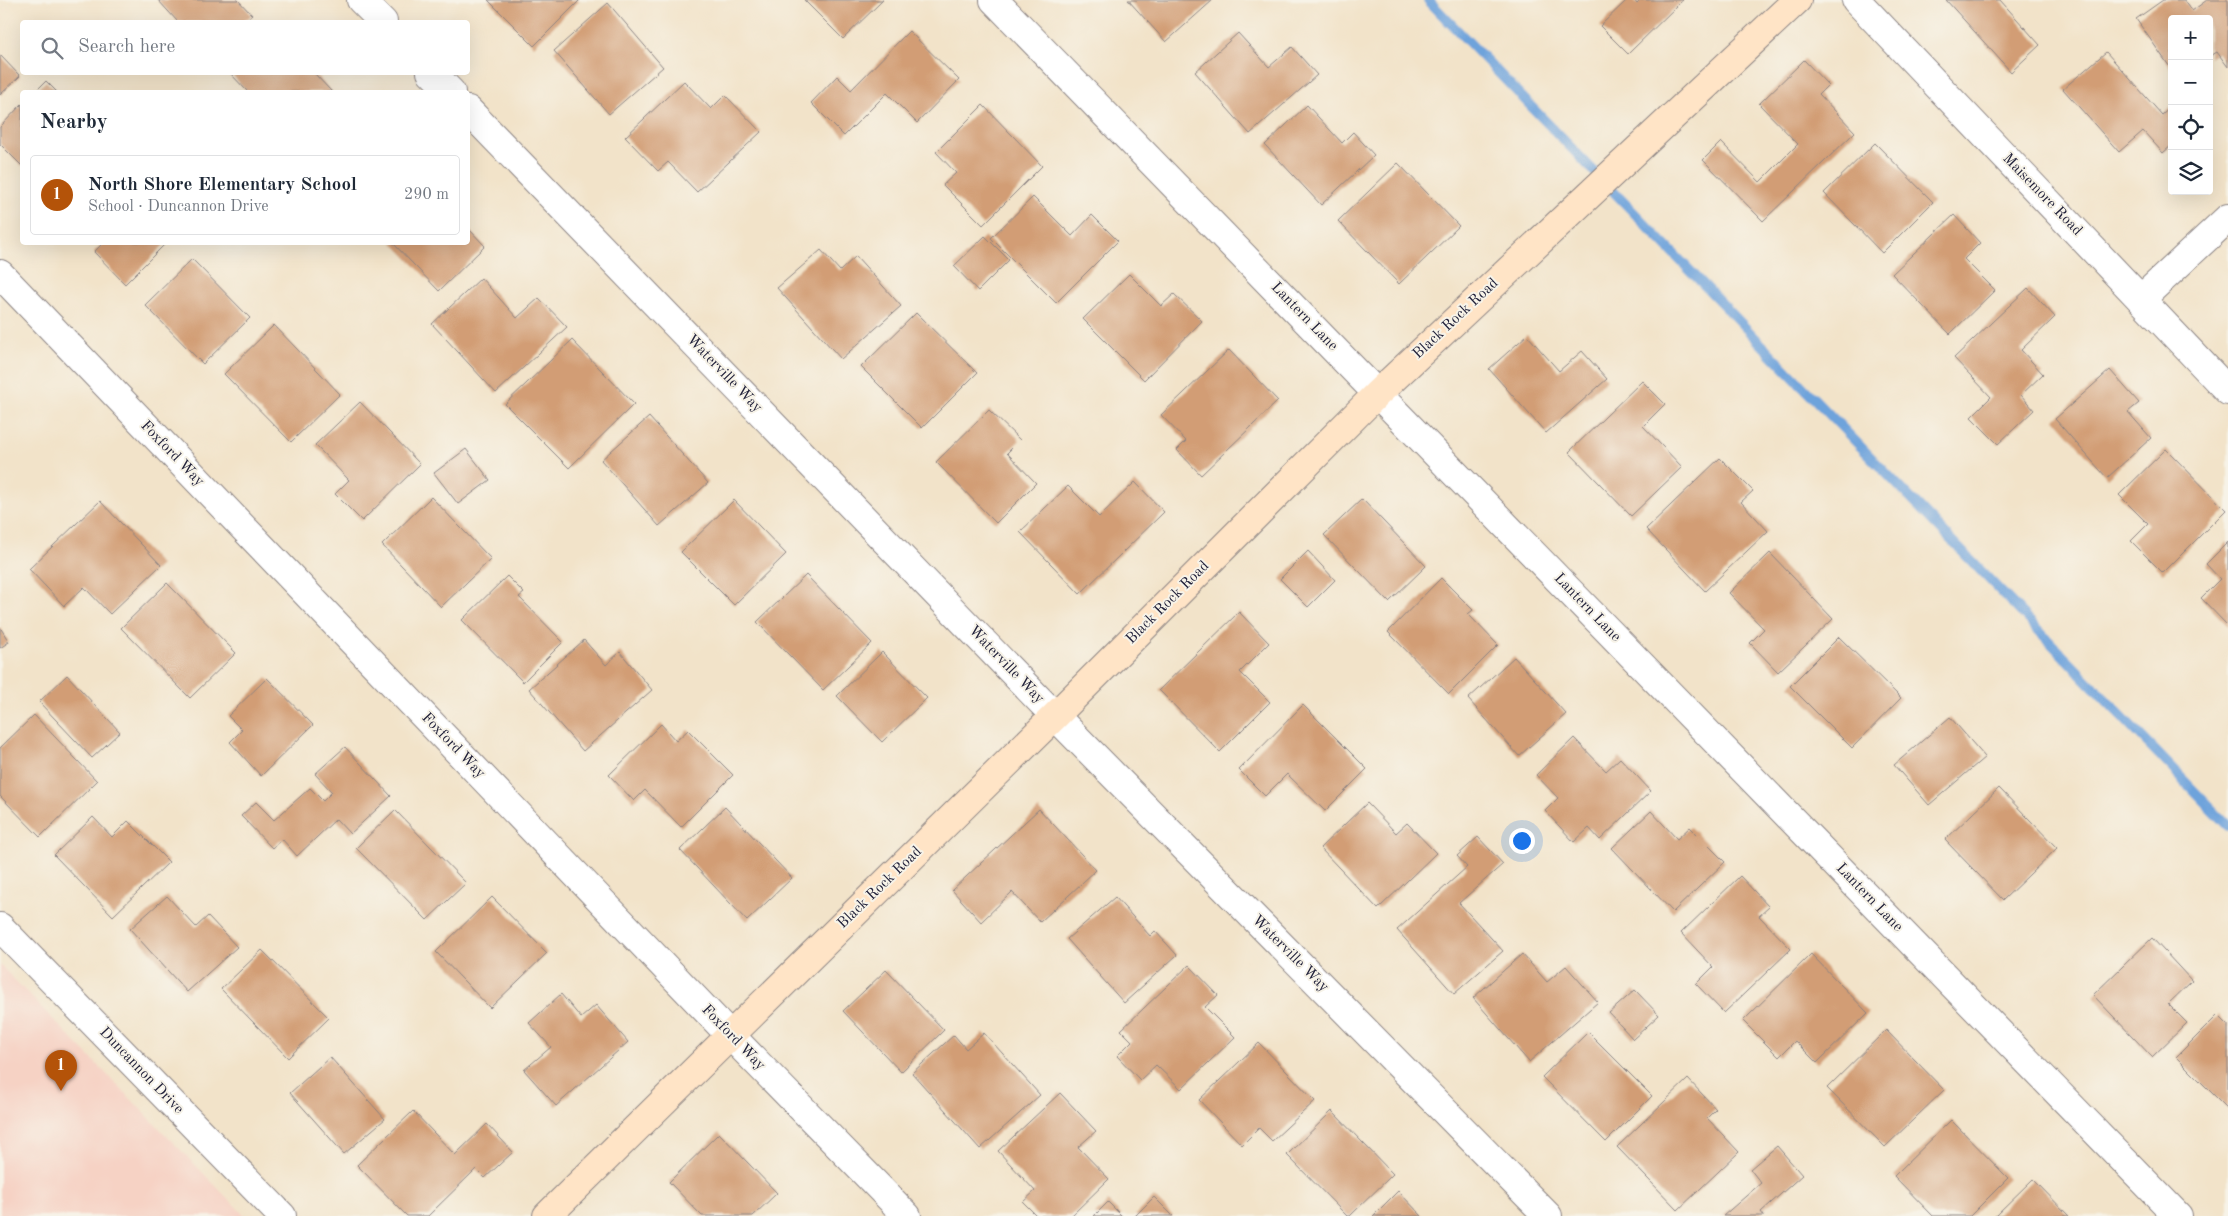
<!DOCTYPE html>
<meta charset="utf-8">
<style>
body{margin:0;font-family:"Old Standard TT",serif;background:#f2f2f3;color:#1f2937}
.controls{position:absolute;right:15px;top:15px;display:grid;overflow:hidden;border-radius:5px;box-shadow:0 5px 20px #0002}
.controls button{width:45px;height:45px;display:grid;place-items:center;padding:0;border:0;border-bottom:1px solid #e0e1e3;background:#fff;color:#1f2937;font:25px sans-serif}
.you{position:absolute;left:1521px;top:840px;width:18px;height:18px;margin:-12px;border:4px solid #fff;border-radius:50%;background:#1a73e8;box-shadow:0 0 0 8px #1a73e833}
.badge{display:grid;place-items:center;width:32px;height:32px;border-radius:50%;background:#b45309;color:#fff;font-size:16px;font-weight:700}
.pin{position:absolute;translate:-50% -41px;filter:drop-shadow(0 1px 2px #0008)}
.pin::after{content:'';position:absolute;top:26px;width:18px;height:15px;background:inherit;clip-path:polygon(0 0,100% 0,50% 100%)}
.list{margin:0;padding:0;list-style:none}
h2{display:flex;justify-content:space-between;align-items:center;height:65px;margin:0;padding:0 20px;font-size:21px}
h2 small{font-size:16px;font-weight:400;color:#747a83}
.list li{display:grid;grid-template-columns:32px 1fr auto;gap:15px;align-items:center;box-sizing:border-box;height:80px;margin:0 10px 10px;padding:0 10px;border:1px solid #e0e1e3;border-radius:5px}
.list b{display:block;font-size:19px;white-space:nowrap}
.list p{margin:0;font-size:16px;white-space:nowrap;color:#747a83}
.list em{font-size:16px;font-style:normal;color:#747a83}
.icon{flex:none;width:28px;height:28px;fill:none;stroke:currentColor;stroke-width:2;stroke-linecap:round;stroke-linejoin:round}
.map{position:relative;flex:none;width:2228px;height:1216px;overflow:hidden}
.search{position:absolute;background:#fff;box-shadow:0 5px 20px #0002;left:20px;top:20px;width:450px;height:55px;display:flex;align-items:center;gap:12px;box-sizing:border-box;padding:0 18px;border-radius:5px;color:#747a83;font-size:19px}
.panel{position:absolute;background:#fff;box-shadow:0 5px 20px #0002;left:20px;top:90px;width:450px;height:155px;border-radius:5px}
.map>svg:first-child{display:block}
.built{fill:#f6d2c4}
.lines{fill:none;stroke-linecap:round;stroke-linejoin:round}
.stream{stroke:#6ea3db;stroke-width:10}
.building{fill:#d29d75}
.street-casing{stroke:#8a8282;stroke-width:30}
.secondary-casing{stroke:#8a8282;stroke-width:30}
.street{stroke:#fff;stroke-width:28}
.secondary{stroke:#ffe4c6;stroke-width:28}
.labels{text-anchor:middle;dominant-baseline:central;stroke-width:4;stroke-linejoin:round;paint-order:stroke}
.street-label{font-size:15px;fill:#22223b;stroke:#f7f3e8}
</style>
<div class="map">
<svg width="2228" height="1216" viewBox="0 0 2228 1216">
<rect width="100%" height="100%" fill="#f7f3e8"/>
<filter id="ink" filterUnits="userSpaceOnUse"><feTurbulence type="fractalNoise" baseFrequency=".02" numOctaves="2"/><feDisplacementMap in="SourceGraphic" scale="10" xChannelSelector="R" yChannelSelector="G"/><feConvolveMatrix kernelMatrix="1 2 1 2 8 2 1 2 1" color-interpolation-filters="sRGB"/></filter>
<filter id="wash" filterUnits="userSpaceOnUse"><feTurbulence type="fractalNoise" baseFrequency=".0096" numOctaves="4" result="noise"/><feDisplacementMap in="SourceGraphic" scale="20" xChannelSelector="R" yChannelSelector="G"/><feGaussianBlur stdDeviation="1.12" result="paint"/><feColorMatrix in="noise" values="0 0 0 0 0 0 0 0 0 0 0 0 0 0 0 0 0 1.4 0 .05"/><feComposite in="paint" operator="in"/></filter>
<g filter="url(#wash)">
<rect width="100%" height="100%" fill="#f2e3c9"/>
<polygon class="built" points="0,965 245,1216 0,1216"/>
<g class="lines">
<polyline class="stream" points="1428,0 2228,826"/>
</g>
<g id="blocks">
<g class="building">
<polygon points="158,0 238,0 252,15 243,22 178,22"/>
<polygon points="488,0 580,0 534,46"/>
<polygon points="804,0 883,0 843,39"/>
<polygon points="1128,0 1213,0 1166,42"/>
<polygon points="1627,0 1634,0 1637,4 1641,0 1683,0 1628,54 1600,26"/>
<polygon points="1946,0 2000,0 2040,45 2011,72"/>
<polygon points="2163,0 2184,0 2192,11 2207,0 2228,0 2228,67 2217,52 2209,57 2209,19 2172,19 2172,70 2136,19"/>
<polygon points="608,3 663,67 609,114 554,51"/>
<polygon points="909,31 959,80 917,123 887,93 844,136 811,103 837,76 851,90"/>
<polygon points="1238,33 1269,67 1292,47 1317,75 1250,134 1195,72"/>
<polygon points="2106,52 2162,115 2172,106 2172,145 2163,153 2143,131 2119,152 2063,89"/>
<polygon points="0,55 20,76 0,95"/>
<polygon points="1804,60 1828,85 1819,94 1855,132 1763,221 1703,160 1721,142 1760,182 1798,144 1759,104"/>
<polygon points="229,72 313,72 332,92 248,92"/>
<polygon points="46,81 57,92 35,92"/>
<polygon points="684,81 711,109 725,95 761,132 697,192 668,162 658,171 625,137"/>
<polygon points="22,104 22,166 0,144 0,127"/>
<polygon points="983,105 1042,166 983,225 943,185 956,173 936,152"/>
<polygon points="1307,105 1342,143 1353,132 1374,155 1321,205 1265,145"/>
<polygon points="1875,143 1933,202 1882,253 1824,193"/>
<polygon points="1398,163 1459,226 1399,284 1338,221"/>
<polygon points="1033,197 1072,236 1092,215 1118,241 1056,303 991,238"/>
<polygon points="1954,215 1980,243 1964,259 1995,290 1950,334 1892,274"/>
<polygon points="468,228 485,246 439,291 392,242 468,242"/>
<polygon points="985,236 1009,260 978,291 954,266"/>
<polygon points="104,242 167,242 125,284 94,252"/>
<polygon points="821,250 840,271 856,256 901,306 841,359 777,288"/>
<polygon points="192,259 250,318 203,364 145,305"/>
<polygon points="1129,274 1161,306 1174,294 1202,321 1144,380 1083,319"/>
<polygon points="481,278 517,318 539,298 567,327 496,393 432,324"/>
<polygon points="2028,288 2055,317 2021,350 2043,374 2021,395 2034,410 1998,444 1971,417 1991,397 1954,358"/>
<polygon points="916,313 977,373 922,428 861,367"/>
<polygon points="274,325 340,394 291,442 224,374"/>
<polygon points="1527,335 1559,371 1582,351 1607,379 1546,433 1489,369"/>
<polygon points="572,340 634,404 569,468 505,404"/>
<polygon points="1229,350 1278,401 1201,475 1177,450 1186,441 1161,415"/>
<polygon points="2110,370 2139,403 2128,412 2151,438 2107,478 2055,419"/>
<polygon points="1642,381 1665,404 1643,426 1682,467 1631,516 1569,452"/>
<polygon points="360,402 420,464 362,521 335,494 349,480 315,445"/>
<polygon points="989,410 1020,440 1007,453 1036,483 996,523 936,462"/>
<polygon points="649,417 708,483 659,526 601,460"/>
<polygon points="466,449 490,480 458,504 434,473"/>
<polygon points="2166,449 2226,510 2163,573 2131,541 2148,524 2119,495"/>
<polygon points="1720,458 1753,491 1741,502 1768,531 1705,591 1646,529"/>
<polygon points="1135,482 1164,512 1080,594 1020,532 1068,486 1099,517"/>
<polygon points="431,497 491,559 441,607 382,545"/>
<polygon points="1362,499 1426,566 1389,602 1324,535"/>
<polygon points="734,500 786,554 734,605 681,552"/>
<polygon points="100,501 161,565 110,614 84,587 64,606 29,569"/>
<polygon points="2228,542 2228,626 2201,598 2220,579 2206,564"/>
<polygon points="1308,551 1335,580 1308,607 1280,579"/>
<polygon points="1770,553 1833,619 1778,672 1750,643 1764,629 1729,593"/>
<polygon points="806,575 872,643 823,690 757,622"/>
<polygon points="507,576 524,593 519,597 563,642 523,682 462,620"/>
<polygon points="1441,578 1473,610 1468,614 1498,645 1449,694 1388,632"/>
<polygon points="167,583 236,653 190,698 121,628"/>
<polygon points="1239,612 1269,643 1240,672 1270,702 1220,752 1159,690"/>
<polygon points="0,627 9,642 0,648"/>
<polygon points="1839,637 1901,698 1852,748 1790,686"/>
<polygon points="584,640 606,665 620,652 652,690 583,751 529,689"/>
<polygon points="882,652 927,698 882,742 837,696"/>
<polygon points="1514,657 1566,714 1519,756 1468,699"/>
<polygon points="67,675 120,732 92,758 39,702"/>
<polygon points="267,678 313,725 261,776 230,742 242,730 228,716"/>
<polygon points="1303,705 1367,769 1325,811 1287,774 1265,796 1239,770"/>
<polygon points="34,715 97,781 40,837 0,796 0,748"/>
<polygon points="1950,717 1985,757 1929,805 1894,765"/>
<polygon points="661,724 676,741 688,730 733,775 681,827 645,790 634,801 609,775"/>
<polygon points="1574,738 1606,771 1620,758 1651,791 1600,840 1589,828 1574,842 1545,811 1558,798 1536,775"/>
<polygon points="345,747 391,796 350,834 336,819 297,856 282,839 272,848 241,816 256,802 274,820 310,788 323,801 332,792 315,774"/>
<polygon points="1999,788 2057,848 2003,900 1945,840"/>
<polygon points="1367,803 1396,833 1407,823 1436,853 1378,909 1320,848"/>
<polygon points="725,807 792,878 747,921 680,850"/>
<polygon points="1039,809 1096,870 1040,922 1012,892 981,922 952,890"/>
<polygon points="395,810 466,883 427,920 356,848"/>
<polygon points="1651,811 1677,839 1690,827 1725,862 1673,912 1612,848"/>
<polygon points="93,817 112,837 128,821 169,862 113,916 54,855"/>
<polygon points="1478,837 1503,864 1459,903 1503,951 1454,994 1397,930 1467,867 1457,856"/>
<polygon points="1740,876 1769,907 1759,916 1791,949 1724,1013 1696,984 1713,967 1681,933"/>
<polygon points="167,896 196,927 208,916 237,947 187,992 130,929"/>
<polygon points="492,897 547,953 490,1008 436,952"/>
<polygon points="1115,897 1150,936 1155,931 1177,955 1124,1003 1067,939"/>
<polygon points="2152,938 2192,981 2168,1004 2187,1023 2152,1057 2093,995"/>
<polygon points="262,950 329,1018 288,1058 221,989"/>
<polygon points="1522,954 1547,982 1566,966 1598,1002 1529,1062 1473,998"/>
<polygon points="1811,954 1868,1013 1817,1063 1795,1041 1779,1057 1743,1021"/>
<polygon points="1189,965 1218,995 1205,1007 1235,1037 1181,1089 1156,1065 1140,1080 1117,1056 1132,1041 1121,1030"/>
<polygon points="886,970 944,1030 901,1072 843,1011"/>
<polygon points="1635,990 1659,1015 1633,1039 1609,1013"/>
<polygon points="561,994 581,1018 596,1005 628,1042 556,1106 524,1070 551,1047 529,1023"/>
<polygon points="2218,1015 2228,1025 2228,1109 2176,1057"/>
<polygon points="1886,1030 1944,1090 1885,1147 1827,1088"/>
<polygon points="1588,1032 1652,1096 1606,1142 1542,1077"/>
<polygon points="984,1033 1040,1095 980,1149 912,1073 954,1035 966,1049"/>
<polygon points="1259,1043 1315,1101 1272,1141 1259,1128 1242,1145 1199,1100"/>
<polygon points="330,1057 385,1119 344,1154 290,1093"/>
<polygon points="1688,1079 1716,1109 1707,1118 1739,1152 1678,1210 1617,1147"/>
<polygon points="1060,1093 1096,1131 1078,1147 1109,1179 1071,1216 1037,1216 1023,1202 1035,1191 998,1151"/>
<polygon points="413,1111 455,1155 487,1124 513,1152 485,1178 476,1169 428,1216 407,1216 357,1165"/>
<polygon points="1332,1111 1393,1174 1350,1216 1347,1216 1287,1155"/>
<polygon points="1951,1120 2008,1178 1970,1216 1933,1216 1894,1176"/>
<polygon points="719,1133 777,1193 753,1216 702,1216 669,1182"/>
<polygon points="1777,1146 1802,1175 1761,1212 1764,1216 1723,1216 1761,1183 1750,1169"/>
<polygon points="2033,1179 2069,1216 1995,1216"/>
<polygon points="1398,1191 1422,1216 1373,1216"/>
<polygon points="1154,1197 1173,1216 1135,1216"/>
<polygon points="1108,1202 1122,1216 1094,1216"/>
</g>
</g>
</g>
<g filter="url(#ink)">
<use href="#blocks" fill-opacity="0" stroke="#8a8282" stroke-width="1"/>
<g class="lines">
<g class="street-casing">
<g id="street">
<polyline points="361,0 383,22"/>
<polyline points="994,0 2178,1216"/>
<polyline points="1856,0 2228,391"/>
<polyline points="431,72 451,92"/>
<polyline points="468,110 1055,716 1548,1216"/>
<polyline points="0,274 730,1035 907,1216"/>
<polyline points="2141,299 2228,218"/>
<polyline points="0,927 282,1216"/>
</g>
</g>
<g class="secondary-casing">
<polyline id="secondary" points="547,1216 1055,716 1378,393 1797,0"/>
</g>
<use href="#street" class="street"/>
<use href="#secondary" class="secondary"/>
</g>
</g>
<g class="labels">
<g class="street-label">
<text transform="translate(2042 195) rotate(46)">Maisemore Road</text>
<text transform="translate(1304 317) rotate(46)">Lantern Lane</text>
<text transform="translate(1456 319) rotate(-43)">Black Rock Road</text>
<text transform="translate(724 374) rotate(46)">Waterville Way</text>
<text transform="translate(172 454) rotate(46)">Foxford Way</text>
<text transform="translate(1168 603) rotate(-45)">Black Rock Road</text>
<text transform="translate(1587 608) rotate(46)">Lantern Lane</text>
<text transform="translate(1006 665) rotate(46)">Waterville Way</text>
<text transform="translate(453 746) rotate(46)">Foxford Way</text>
<text transform="translate(880 888) rotate(-44)">Black Rock Road</text>
<text transform="translate(1869 898) rotate(46)">Lantern Lane</text>
<text transform="translate(1290 954) rotate(45)">Waterville Way</text>
<text transform="translate(733 1038) rotate(46)">Foxford Way</text>
<text transform="translate(141 1071) rotate(46)">Duncannon Drive</text>
</g>
</g>
</svg>
<div class="controls">
<button>+</button>
<button>−</button>
<button><svg class="icon" aria-label="locate" viewBox="0 0 24 24"><circle cx="12" cy="12" r="6"/><path d="M12 2v4M12 18v4M2 12h4M18 12h4"/></svg></button>
<button><svg class="icon" aria-label="layers" viewBox="0 0 24 24"><path d="M12 4l9 5-9 5-9-5zM3 14l9 5 9-5"/></svg></button>
</div>
<div class="you"></div>
<div class="pin badge" style="left:61px;top:1091px">1</div>
<div class="search"><svg class="icon" aria-label="search" viewBox="0 0 24 24"><circle cx="10" cy="10" r="6"/><path d="M15 15l6 6"/></svg>Search here</div>
<section class="panel">
<h2>Nearby<small></small></h2>
<ul class="list">
<li><span class="badge">1</span><div><b>North Shore Elementary School</b><p>School · Duncannon Drive</p></div><em>290 m</em></li>
</ul>
</section>
</div>
